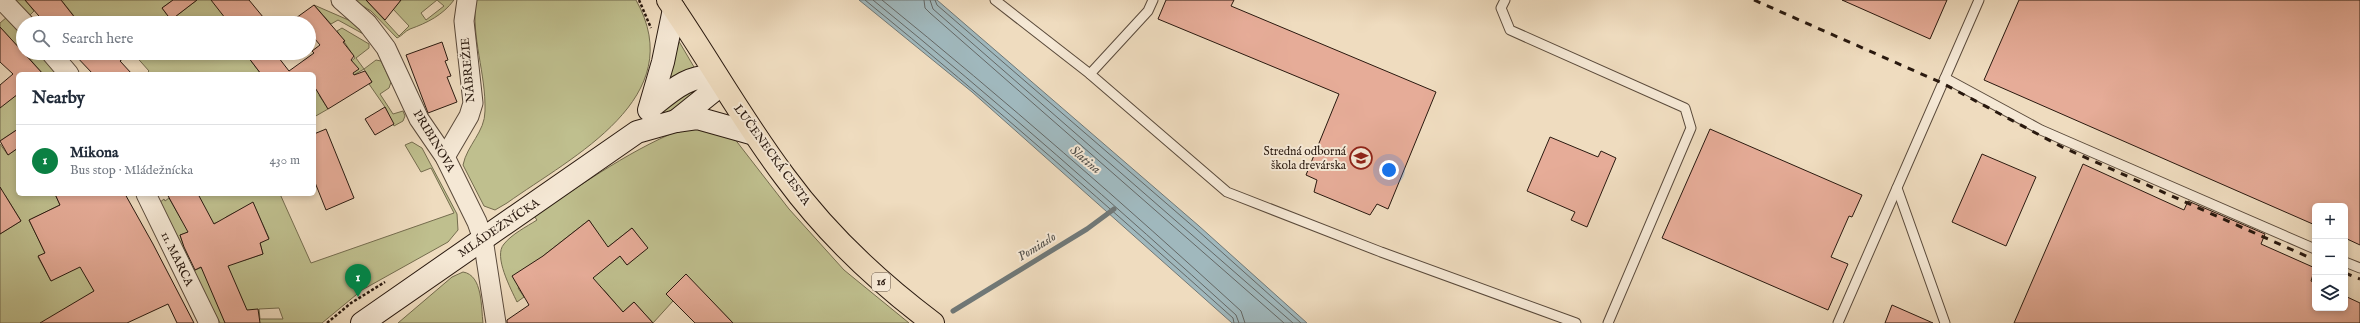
<!DOCTYPE html>
<meta charset="utf-8">
<style>
body{margin:0;font-family:"IM FELL English",serif;background:#f6f6f7;color:#1f2937}
.controls{position:absolute;right:12px;bottom:12px;display:grid;overflow:hidden;border-radius:6px;box-shadow:0 2px 6px #0003}
.controls button{width:36px;height:36px;display:grid;place-items:center;padding:0;border:0;border-bottom:1px solid #e0e1e3;background:#fff;color:#1f2937;font:20px sans-serif}
.you{position:absolute;left:1389px;top:170px;width:14px;height:14px;margin:-10px;border:3px solid #fff;border-radius:50%;background:#1a73e8;box-shadow:0 0 0 6px #1a73e833}
.badge{display:grid;place-items:center;width:26px;height:26px;border-radius:50%;background:#0b8043;color:#fff;font-size:13px;font-weight:700}
.pin{position:absolute;translate:-50% -33px;filter:drop-shadow(0 1px 2px #0008)}
.pin::after{content:'';position:absolute;top:21px;width:14px;height:12px;background:inherit;clip-path:polygon(0 0,100% 0,50% 100%)}
.list{margin:0;padding:0;list-style:none}
h2{display:flex;justify-content:space-between;align-items:center;height:52px;margin:0;padding:0 16px;font-size:17px}
h2 small{font-size:13px;font-weight:400;color:#747a83}
.list li{display:grid;grid-template-columns:26px 1fr auto;gap:12px;align-items:center;box-sizing:border-box;height:72px;padding:0 16px;border-top:1px solid #e0e1e3}
.list b{display:block;font-size:15px;white-space:nowrap}
.list p{margin:0;font-size:13px;white-space:nowrap;color:#747a83}
.list em{font-size:13px;font-style:normal;color:#747a83}
.icon{flex:none;width:22px;height:22px;fill:none;stroke:currentColor;stroke-width:2;stroke-linecap:round;stroke-linejoin:round}
.map{position:relative;flex:none;width:2360px;height:323px;overflow:hidden}
.search{position:absolute;background:#fff;box-shadow:0 2px 6px #0003;left:16px;top:16px;width:300px;height:44px;display:flex;align-items:center;gap:10px;box-sizing:border-box;padding:0 14px;border-radius:22px;color:#747a83;font-size:15px}
.panel{position:absolute;background:#fff;box-shadow:0 2px 6px #0003;left:16px;top:72px;width:300px;height:124px;border-radius:6px}
.map>svg:first-child{display:block}
.green{fill:#bfbf8e;stroke:#746c4e;fill-rule:evenodd}
.water{fill:#a0b8bd;stroke:#707877}
.lines{fill:none;stroke-linecap:round;stroke-linejoin:round}
.shore{stroke:#646866;stroke-width:1}
.stream{stroke:#707877;stroke-width:5}
.building{fill:#e6ac98;stroke:#29190f}
.lane-casing{stroke:#5a4a3b;stroke-width:11}
.street-casing{stroke:#5a4a3b;stroke-width:21}
.secondary-casing{stroke:#29190f;stroke-width:24}
.primary-casing{stroke:#29190f;stroke-width:24}
.path{stroke:#29190f;stroke-width:2.5;stroke-dasharray:3 2;stroke-linecap:butt}
.lane{stroke:#f5e8d5;stroke-width:9}
.street{stroke:#f5e8d5;stroke-width:19}
.secondary{stroke:#f5e8d5;stroke-width:22}
.primary{stroke:#efdcbf;stroke-width:22}
.rail{stroke:#29190f;stroke-width:3;stroke-dasharray:7 7;stroke-linecap:butt}
.labels{text-anchor:middle;dominant-baseline:central;stroke-width:4;stroke-linejoin:round;paint-order:stroke}
.shield{fill:#f5e8d5;stroke:#66574a;stroke-width:1}
.shield-label{font-size:11px;font-weight:bold;fill:#29190f}
.street-label{font-size:12px;fill:#29190f;stroke:#f5e8d5}
.poi-label{font-size:12px;fill:#29190f;stroke:#f5e8d5;text-anchor:end}
.water-label{font-size:13px;font-style:italic;fill:#53514c;stroke:#f5e8d5}
</style>
<div class="map">
<svg width="2360" height="323" viewBox="0 0 2360 323">
<rect width="100%" height="100%" fill="#efdcbf"/>
<filter id="stains"><feTurbulence type="fractalNoise" baseFrequency=".005" numOctaves="4"/><feColorMatrix values="0 0 0 0 .2 0 0 0 0 .09 0 0 0 0 .02 0 0 0 .5 -.17"/></filter>
<radialGradient id="worn" r=".72"><stop offset=".6" stop-color="#630" stop-opacity="0"/><stop offset="1" stop-color="#630" stop-opacity=".3"/></radialGradient>
<g class="green">
<polygon points="11,0 25,0 34,11 28,17"/>
<polygon points="64,0 173,0 162,8 171,20 197,0 246,0 217,23 77,23 78,21 62,1"/>
<path d="M353,0H366L399,36L409,26L393,9L401,0H454C443,15 427,23 410,29C405,31 402,36 397,38L371,11ZM437,0L444,6L426,20L421,13Z"/>
<path d="M476,0H636C691,98 573,156 507,203L495,210L484,206L463,165C467,145 485,132 485,111C486,73 471,38 476,0Z"/>
<polygon points="314,5 353,22 367,36 338,20 331,24"/>
<polygon points="7,17 23,33 23,48 21,50 0,27 0,23"/>
<polygon points="342,28 369,44 369,48 356,58 364,69 376,60 381,61 391,82 389,88 380,94 393,114 403,111 405,116 403,121 394,126 385,107 369,84 372,82 364,69 319,95 328,109 314,117 314,85 338,72 355,58 337,31"/>
<polygon points="674,33 694,67 679,73 669,80"/>
<polygon points="35,53 42,53 58,72 56,74 43,74 29,58"/>
<polygon points="133,53 245,53 261,74 146,74 149,71"/>
<polygon points="701,88 685,106 650,121 678,96"/>
<polygon points="18,94 18,129 0,141 0,106"/>
<path d="M690,126L734,138L789,209L844,270L909,323H733L686,275L673,301L653,323L634,302L623,312L604,290L594,297L573,293L620,256L627,265L647,248L632,228L574,274L597,232L589,220L543,256L518,288L524,297L517,302C511,289 493,256 504,244C512,234 526,227 537,220L534,216C584,183 634,147 690,126Z"/>
<path d="M412,142L422,148L457,214L458,230L448,242L362,290L322,323H220L193,271L241,250L245,260L263,254L260,243L269,238L253,203L226,217L227,219L180,235L189,260L186,259L159,203L164,199L165,201L169,198L182,221L198,194H280L311,263L454,213L431,168L421,172L405,145ZM279,308L283,319H260L259,309Z"/>
<polygon points="0,144 8,155 18,148 18,194 55,194 60,205 29,220 45,253 38,257 51,281 80,265 107,285 58,323 0,323 0,234 21,221 5,195 0,198"/>
<path d="M463,272C483,275 481,308 483,323H398L452,277Z"/>
</g>
<polygon class="water" points="859,0 937,0 1199,226 1307,323 1232,323 972,92"/>
<g class="lines">
<g class="shore">
<path d="M865,0C991,103 1112,210 1233,318L1234,323"/>
<path d="M873,0C997,101 1117,207 1236,315L1239,323"/>
<path d="M882,0C1005,100 1124,204 1241,311L1245,323"/>
<polyline points="924,0 925,8 930,13 1284,323"/>
<polyline points="930,0 933,9 1293,323"/>
<polyline points="935,0 937,5 1196,229 1301,323"/>
</g>
<polyline class="stream" points="953,311 1087,229 1114,209"/>
</g>
<g class="building">
<polygon points="25,0 61,0 79,23 45,23"/>
<polygon points="173,0 197,0 171,20 162,8"/>
<polygon points="211,0 249,0 268,23 229,23"/>
<polygon points="366,0 401,0 385,20"/>
<polygon points="1166,0 1234,0 1231,6 1436,92 1388,209 1377,204 1370,215 1314,192 1317,180 1306,175 1339,94 1158,19"/>
<polygon points="1842,0 1947,0 1930,39"/>
<polygon points="2019,0 2360,0 2360,245 2345,238 2345,206 2315,206 2315,225 1984,80"/>
<polygon points="314,5 345,41 343,42 354,56 351,60 359,69 353,73 354,75 365,71 372,82 328,109 314,86 314,74 261,74 245,53 275,53 289,71 314,53 312,51 320,45 309,32 309,23 289,23"/>
<polygon points="0,27 43,74 18,74 18,94 0,108 0,85 13,74 0,62"/>
<polygon points="442,42 448,60 445,61 451,76 447,77 457,102 428,113 406,55"/>
<polygon points="73,53 130,53 120,61 132,74 93,74"/>
<polygon points="385,107 394,124 375,135 365,119"/>
<polygon points="18,129 18,148 8,155 0,141"/>
<polygon points="326,129 354,198 326,210 314,180 314,134"/>
<polygon points="1710,129 1862,195 1852,217 1849,216 1831,257 1848,264 1828,310 1662,238"/>
<polygon points="1550,137 1598,157 1601,151 1616,158 1587,227 1571,220 1575,212 1527,191"/>
<polygon points="1982,154 2036,177 2006,246 1952,222"/>
<polygon points="2083,164 2184,210 2188,201 2265,234 2261,244 2315,268 2311,281 2315,283 2315,308 2345,308 2345,296 2360,303 2360,323 2014,323"/>
<polygon points="0,187 21,221 0,234"/>
<polygon points="55,194 125,194 153,244 194,323 177,323 168,304 127,323 40,323 94,291 80,267 51,281 38,256 45,253 29,220 60,205"/>
<polygon points="167,194 198,194 214,224 253,202 269,239 260,243 263,254 228,266 247,310 258,309 260,323 225,323 201,267 195,270 184,247 180,235 188,232"/>
<polygon points="589,220 608,247 632,228 648,248 627,265 620,256 593,278 623,312 634,302 653,323 507,323 507,320 529,305 512,276 543,256"/>
<polygon points="686,274 733,323 695,323 666,294"/>
<polygon points="1892,305 1933,323 1885,323"/>
</g>
<g class="lines">
<g class="lane-casing">
<g id="lane">
<polyline points="995,0 1090,74 1227,192 1381,252 1576,323"/>
<polyline points="1505,0 1501,8 1510,30 1685,108 1691,128 1608,323"/>
<polyline points="1090,74 1148,11 1153,0"/>
<polyline points="1945,78 2041,130 2315,249"/>
<polyline points="1897,188 1945,323"/>
<polyline points="2345,262 2360,268"/>
<polyline points="1838,323 1979,0"/>
</g>
</g>
<g class="street-casing">
<g id="street">
<polyline points="2,0 24,23"/>
<polyline points="341,0 367,23 386,48 419,119 445,157 477,222 483,239 496,323"/>
<polyline points="51,53 69,74"/>
<polyline points="445,157 469,116 473,103 464,21 467,0"/>
<polyline points="146,194 209,323"/>
</g>
</g>
<g class="secondary-casing">
<g id="secondary">
<polyline points="649,110 663,62 674,9"/>
<polyline points="676,121 697,118 754,134"/>
<path d="M362,323L637,132L676,121L712,92L717,77C690,73 671,91 651,107"/>
</g>
</g>
<g class="primary-casing">
<path id="primary" d="M668,0C708,58 742,120 785,177C826,233 877,281 933,323"/>
</g>
<g class="path">
<polyline points="639,0 651,28"/>
<polyline points="327,323 351,303 385,282"/>
</g>
<use href="#lane" class="lane"/>
<use href="#street" class="street"/>
<use href="#secondary" class="secondary"/>
<use href="#primary" class="primary"/>
<g class="rail">
<polyline points="1754,0 1942,83 2062,147 2315,260"/>
<polyline points="2345,273 2360,279"/>
</g>
</g>
<defs>
<g id="school-ring" transform="scale(1.15)"><circle r="9.5" fill="#f5e8d5" stroke="#8f2418" stroke-width="1.5"/><path d="M0-5L7-2L0 1L-7-2ZM-4 1L0 2.5L4 1V4Q0 6-4 4Z" fill="#8f2418"/></g>
</defs>
<g fill-rule="evenodd">
<use href="#school-ring" x="1361" y="158"/>
</g>
<g class="labels">
<rect class="shield" x="872" y="273" width="18" height="18" rx="3"/>
<g class="shield-label">
<text x="881" y="282">16</text>
</g>
<g class="street-label">
<text transform="translate(468 70) rotate(-95)">NÁBREŽIE</text>
<text transform="translate(434 141) rotate(59)">PRIBINOVA</text>
<text transform="translate(772 155) rotate(54)">LUČENECKÁ CESTA</text>
<text transform="translate(499 228) rotate(-34)">MLÁDEŽNÍCKA</text>
<text transform="translate(177 259) rotate(64)">11. MARCA</text>
</g>
<g class="poi-label">
<text x="1346" y="151">Stredná odborná<tspan x="1346" dy="14">škola drevárska</tspan></text>
</g>
<g class="water-label">
<text transform="translate(1085 160) rotate(40)">Slatina</text>
<text transform="translate(1037 247) rotate(-32)">Pomiaslo</text>
</g>
</g>
<rect width="100%" height="100%" filter="url(#stains)"/>
<rect width="100%" height="100%" fill="url(#worn)"/>
</svg>
<div class="controls">
<button>+</button>
<button>−</button>
<button><svg class="icon" aria-label="layers" viewBox="0 0 24 24"><path d="M12 4l9 5-9 5-9-5zM3 14l9 5 9-5"/></svg></button>
</div>
<div class="you"></div>
<div class="pin badge" style="left:358px;top:297px">1</div>
<div class="search"><svg class="icon" aria-label="search" viewBox="0 0 24 24"><circle cx="10" cy="10" r="6"/><path d="M15 15l6 6"/></svg>Search here</div>
<section class="panel">
<h2>Nearby<small></small></h2>
<ul class="list">
<li><span class="badge">1</span><div><b>Mikona</b><p>Bus stop · Mládežnícka</p></div><em>430 m</em></li>
</ul>
</section>
</div>
